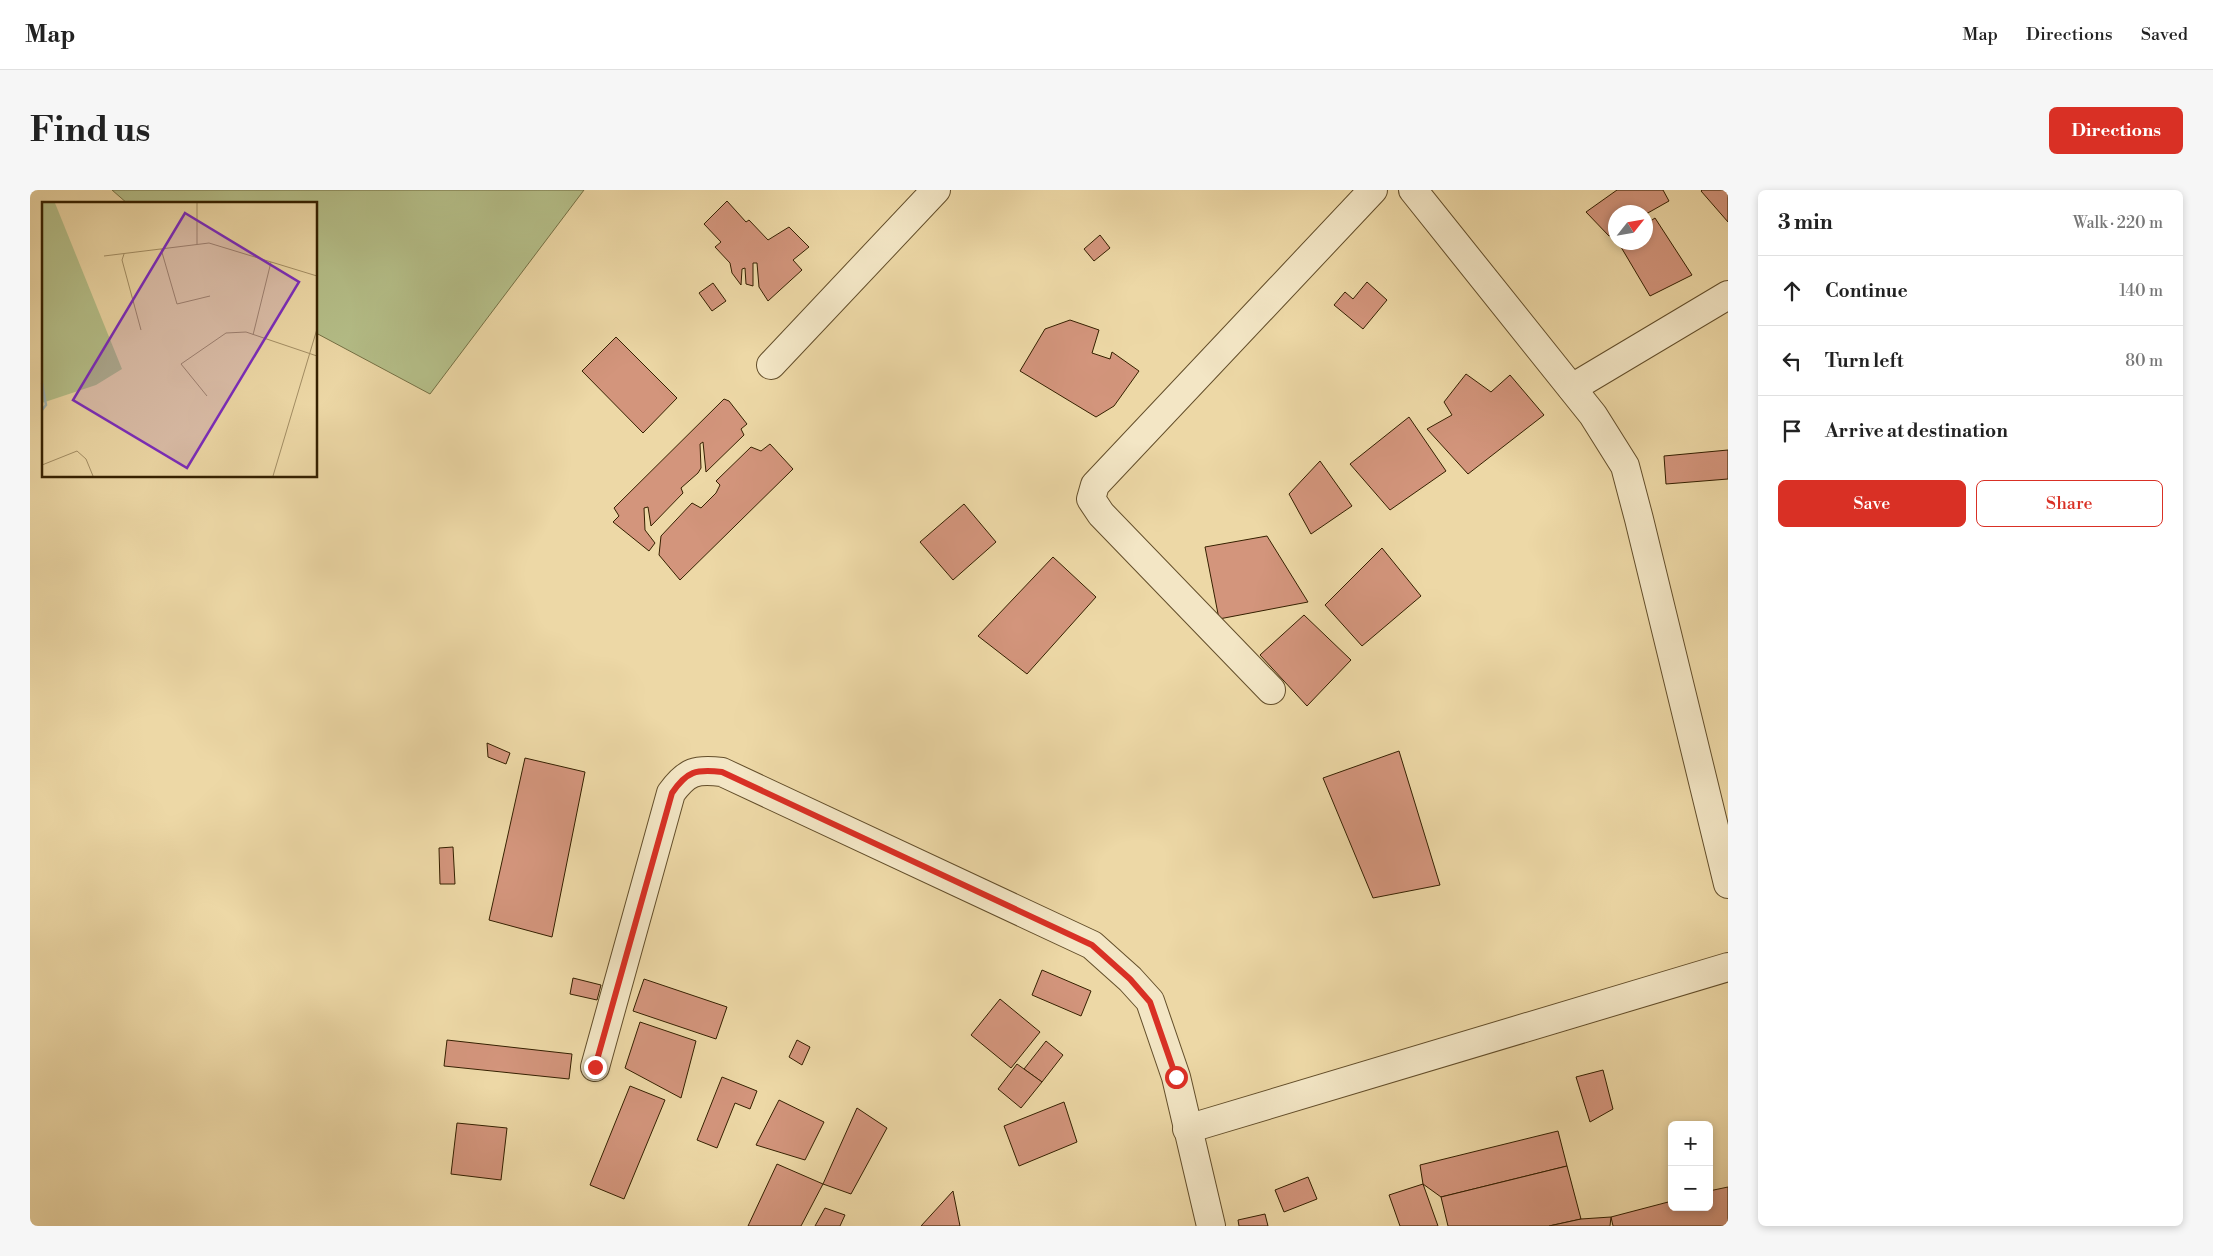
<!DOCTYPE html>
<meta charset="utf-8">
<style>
body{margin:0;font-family:"Libre Bodoni",serif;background:#f6f6f6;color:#222}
.controls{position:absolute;right:15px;bottom:15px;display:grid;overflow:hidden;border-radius:8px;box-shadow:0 2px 8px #0003}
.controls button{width:45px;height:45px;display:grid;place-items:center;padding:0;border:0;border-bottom:1px solid #e0e0e0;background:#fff;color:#222;font:25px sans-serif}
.compass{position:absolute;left:1578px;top:15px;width:45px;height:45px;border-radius:50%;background:#fff;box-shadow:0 2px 8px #0003;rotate:59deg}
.stop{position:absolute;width:15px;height:15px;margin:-11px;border:4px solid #d93025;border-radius:50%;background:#fff}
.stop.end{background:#d93025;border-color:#fff;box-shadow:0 1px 5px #0008}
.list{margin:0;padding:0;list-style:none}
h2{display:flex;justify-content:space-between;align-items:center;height:65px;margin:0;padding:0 20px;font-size:21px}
h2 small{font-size:16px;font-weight:400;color:#767676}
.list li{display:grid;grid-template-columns:32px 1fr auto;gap:15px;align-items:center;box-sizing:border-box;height:70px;padding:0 20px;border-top:1px solid #e0e0e0}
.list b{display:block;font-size:19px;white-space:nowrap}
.list em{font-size:16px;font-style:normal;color:#767676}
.actions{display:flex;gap:10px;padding:15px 20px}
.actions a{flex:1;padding:11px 0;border:1px solid #d93025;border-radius:8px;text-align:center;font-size:18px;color:#d93025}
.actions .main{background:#d93025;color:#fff}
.icon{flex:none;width:28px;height:28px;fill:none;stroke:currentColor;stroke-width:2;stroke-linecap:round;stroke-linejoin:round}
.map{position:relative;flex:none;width:1698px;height:1036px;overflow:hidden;border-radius:8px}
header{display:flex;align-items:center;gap:30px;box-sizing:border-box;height:70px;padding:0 25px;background:#fff;border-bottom:1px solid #e0e0e0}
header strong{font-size:24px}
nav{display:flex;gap:28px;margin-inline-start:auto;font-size:18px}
.intro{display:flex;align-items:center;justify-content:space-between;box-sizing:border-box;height:120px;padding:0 30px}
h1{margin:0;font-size:35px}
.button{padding:12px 22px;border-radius:8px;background:#d93025;color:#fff;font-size:18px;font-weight:700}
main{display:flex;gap:30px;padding:0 30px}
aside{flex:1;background:#fff;border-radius:8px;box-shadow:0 2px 8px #0003}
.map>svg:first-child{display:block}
.green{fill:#b5bf89;stroke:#757044}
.building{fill:#d3957c;stroke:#352000}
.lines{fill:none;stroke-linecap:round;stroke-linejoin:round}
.street-casing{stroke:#634e2a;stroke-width:30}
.street{stroke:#f3e6c5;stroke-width:28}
.route{stroke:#d93025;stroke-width:6}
.inset-river{fill:none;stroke:#a0b6b4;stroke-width:2.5}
.inset-road{fill:none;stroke:#a38e64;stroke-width:1}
.view{fill:#7b2cbf;fill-opacity:0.15;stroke:#7b2cbf;stroke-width:2.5}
.inset-edge{fill:none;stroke:#352000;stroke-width:2.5}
</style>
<header>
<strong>Map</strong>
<nav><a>Map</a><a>Directions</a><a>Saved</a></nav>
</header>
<div class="intro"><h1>Find us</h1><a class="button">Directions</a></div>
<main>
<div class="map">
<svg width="1698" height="1036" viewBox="0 0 1698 1036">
<rect width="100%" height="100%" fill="#edd8a6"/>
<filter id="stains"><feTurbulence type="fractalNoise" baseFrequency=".004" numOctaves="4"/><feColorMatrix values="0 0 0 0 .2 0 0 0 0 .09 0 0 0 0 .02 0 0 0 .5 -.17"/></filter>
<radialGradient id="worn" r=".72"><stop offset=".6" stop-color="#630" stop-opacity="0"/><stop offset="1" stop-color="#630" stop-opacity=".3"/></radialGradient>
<polygon class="green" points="82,0 554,0 400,204 286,143 286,14 98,14"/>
<g class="building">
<polygon points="1587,0 1633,0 1639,11 1616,24 1616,22 1586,22 1586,42 1579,46 1556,22"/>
<polygon points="1672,0 1698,0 1698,32 1671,1"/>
<polygon points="697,11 716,32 719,30 738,50 759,37 779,57 763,70 772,80 738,111 729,97 727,73 723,73 723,96 716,94 715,78 712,79 711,95 702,83 700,73 685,57 691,52 674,34"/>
<polygon points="1625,28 1662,85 1620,106 1588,52 1616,52 1616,34"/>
<polygon points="1070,45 1080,58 1064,71 1054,59"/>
<polygon points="1337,92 1357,110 1333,139 1304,115 1315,102 1323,109"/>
<polygon points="683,93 696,111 682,121 669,103"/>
<polygon points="1040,130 1069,140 1062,163 1080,169 1082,162 1109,181 1084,216 1066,227 990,181 1015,139"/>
<polygon points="586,147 647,208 613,243 552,181"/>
<polygon points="1436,184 1461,202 1480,185 1514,225 1438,284 1397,239 1422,225 1414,212"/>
<polygon points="694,209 699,211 717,234 711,239 714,245 676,282 673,252 670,254 671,278 668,283 651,298 653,303 621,336 618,317 614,318 615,340 625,353 619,361 583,332 589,326 584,318"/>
<polygon points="1379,227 1416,281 1360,320 1320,274"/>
<polygon points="740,254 763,279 650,390 629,365 631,346 662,313 671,318 686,303 690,295 686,291 721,257 731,261"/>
<polygon points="1698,260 1698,289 1636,294 1634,266"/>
<polygon points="1290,271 1322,316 1281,344 1259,304"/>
<polygon points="934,314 966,352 923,390 890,352"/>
<polygon points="1237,346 1278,412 1189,429 1175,357"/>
<polygon points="1352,358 1391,406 1332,456 1295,415"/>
<polygon points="1023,367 1066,407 997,484 948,446"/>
<polygon points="1274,425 1321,470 1277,516 1230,465"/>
<polygon points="457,553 480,563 476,574 458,567"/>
<polygon points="1369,561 1410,695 1343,708 1293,588"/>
<polygon points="495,568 555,582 522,747 459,730"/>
<polygon points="423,657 425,694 410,694 409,658"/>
<polygon points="1012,780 1061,801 1051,826 1002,805"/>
<polygon points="543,788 571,795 567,810 540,804"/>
<polygon points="614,789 697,817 686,849 603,821"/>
<polygon points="970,809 1010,842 981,878 941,845"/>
<polygon points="610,832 666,851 651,908 595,878"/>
<polygon points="417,850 542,864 539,889 414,876"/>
<polygon points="767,850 780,857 772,875 759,867"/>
<polygon points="1016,851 1033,865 1012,892 994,879"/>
<polygon points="987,874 1012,892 991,918 968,899"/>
<polygon points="1573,880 1583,919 1560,932 1546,887"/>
<polygon points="692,887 727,901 720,919 705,913 687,958 667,950"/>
<polygon points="600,896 635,910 594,1009 560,995"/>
<polygon points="749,910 794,932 775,970 726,955"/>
<polygon points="1034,912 1047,952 989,976 974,936"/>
<polygon points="827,918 857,938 821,1004 793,994"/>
<polygon points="427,933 477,938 471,990 421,984"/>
<polygon points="1528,941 1537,976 1411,1007 1393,994 1390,975"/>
<polygon points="747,974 793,994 771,1036 718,1036"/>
<polygon points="1537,976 1551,1029 1519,1036 1418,1036 1411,1007"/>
<polygon points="1278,987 1287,1009 1254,1022 1245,1000"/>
<polygon points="1393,994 1408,1036 1370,1036 1359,1005"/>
<polygon points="1698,997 1698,1036 1583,1036 1581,1027 1642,1011 1642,1017 1679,1017 1679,1001"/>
<polygon points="923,1001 930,1036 891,1036"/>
<polygon points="795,1018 815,1025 810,1036 785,1036"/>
<polygon points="1235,1024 1238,1036 1209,1036 1208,1030"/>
<polygon points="1581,1027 1580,1036 1519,1036 1551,1029"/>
</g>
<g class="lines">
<g class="street-casing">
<g id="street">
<polyline points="1383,0 1563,225 1595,276 1609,329 1698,694"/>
<polyline points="741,175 906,0"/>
<polyline points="1542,198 1698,105"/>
<polyline points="1241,500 1071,324 1061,309 1065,295 1343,0"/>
<path d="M565,877L641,603C657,581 666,579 692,582L1062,755L1100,789L1120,811L1146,887L1181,1036"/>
<polyline points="1157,939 1698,777"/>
</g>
</g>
<use href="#street" class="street"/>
</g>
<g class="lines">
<path class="route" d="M565,877L642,603C657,581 666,579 692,582L1062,755L1100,789L1120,812L1146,887"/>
</g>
<g transform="translate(12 12)">
<rect width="275" height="275" fill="#edd8a6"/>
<path d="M0,1H13L80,167L54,183L0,201Z" fill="#b5bf89"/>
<path class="inset-river" d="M0,181L4,203L0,208"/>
<path class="inset-road" d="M155,1V42M119,47L135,102L168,94M82,52L80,58L99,128M62,54L167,41L275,74M211,133L229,60M165,194L139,162L184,131L204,130L275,154M0,263L35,249L44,257L51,274M231,274L275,127"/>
<path class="view" d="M143,11L257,80L145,266L31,198Z"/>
<rect width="275" height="275" class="inset-edge"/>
</g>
<rect width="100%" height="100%" filter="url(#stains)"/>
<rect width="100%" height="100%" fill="url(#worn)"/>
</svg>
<div class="controls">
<button>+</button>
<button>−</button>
</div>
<svg class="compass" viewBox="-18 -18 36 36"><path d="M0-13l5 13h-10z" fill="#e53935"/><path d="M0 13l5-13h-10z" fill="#767676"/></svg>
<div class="stop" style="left:1146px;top:887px"></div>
<div class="stop end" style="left:565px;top:877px"></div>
</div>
<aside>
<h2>3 min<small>Walk · 220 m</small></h2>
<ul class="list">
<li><svg class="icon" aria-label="ahead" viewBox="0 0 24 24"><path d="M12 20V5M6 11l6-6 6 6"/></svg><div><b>Continue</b></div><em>140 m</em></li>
<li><svg class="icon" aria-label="left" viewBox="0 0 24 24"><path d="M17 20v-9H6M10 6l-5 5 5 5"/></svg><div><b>Turn left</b></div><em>80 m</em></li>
<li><svg class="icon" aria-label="arrive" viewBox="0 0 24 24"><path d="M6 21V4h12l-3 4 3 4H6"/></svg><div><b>Arrive at destination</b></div></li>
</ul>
<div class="actions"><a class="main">Save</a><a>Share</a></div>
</aside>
</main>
